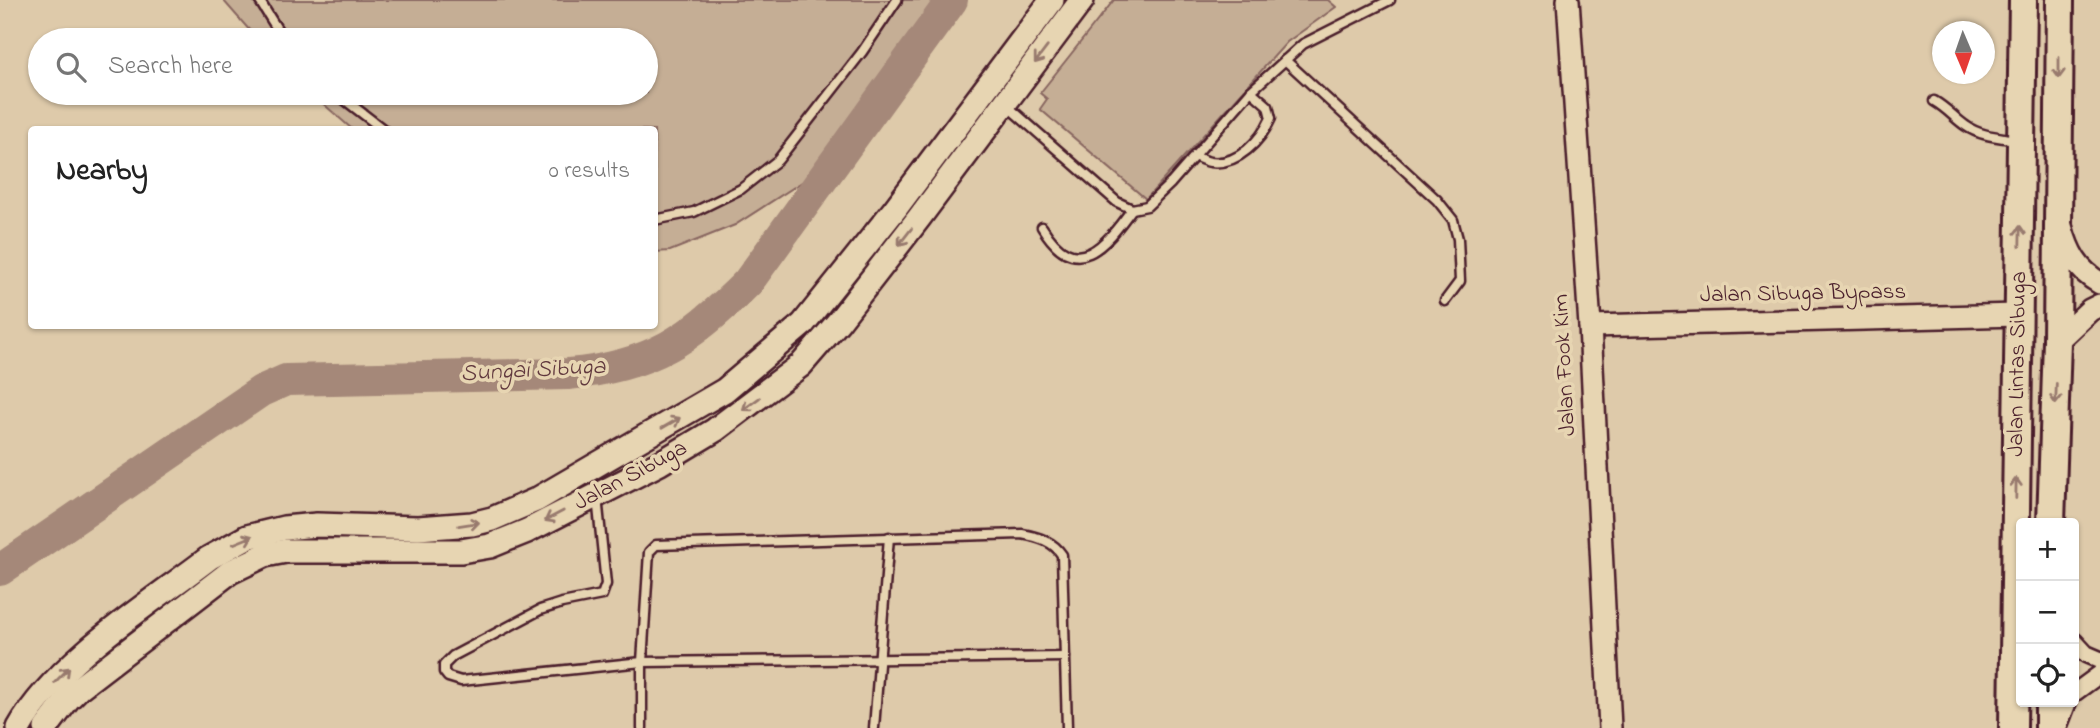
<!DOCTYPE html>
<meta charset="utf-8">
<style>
body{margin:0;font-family:"Indie Flower",sans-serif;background:#f2f2f2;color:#222}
.controls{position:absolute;right:21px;bottom:21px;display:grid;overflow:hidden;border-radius:7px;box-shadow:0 2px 5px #0004}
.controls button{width:63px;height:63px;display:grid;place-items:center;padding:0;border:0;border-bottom:2px solid #e0e0e0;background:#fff;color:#222;font:35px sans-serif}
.compass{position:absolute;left:1932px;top:21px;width:63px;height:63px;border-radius:50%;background:#fff;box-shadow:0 2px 5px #0004;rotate:178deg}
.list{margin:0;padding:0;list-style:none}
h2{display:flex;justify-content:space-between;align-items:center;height:91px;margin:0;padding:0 28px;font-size:30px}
h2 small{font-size:23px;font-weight:400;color:#767676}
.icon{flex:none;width:38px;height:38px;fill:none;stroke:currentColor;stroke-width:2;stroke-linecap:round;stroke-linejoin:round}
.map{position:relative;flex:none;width:2100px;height:728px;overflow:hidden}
.search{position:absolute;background:#fff;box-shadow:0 2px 5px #0004;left:28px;top:28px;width:630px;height:77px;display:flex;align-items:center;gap:18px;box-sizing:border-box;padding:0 24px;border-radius:38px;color:#767676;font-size:26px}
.panel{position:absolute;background:#fff;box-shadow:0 2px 5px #0004;left:28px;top:126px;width:630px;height:203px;border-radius:7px}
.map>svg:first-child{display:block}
.green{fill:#c5ae95;stroke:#886660;stroke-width:2}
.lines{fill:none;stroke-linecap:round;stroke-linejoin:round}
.river{stroke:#a58879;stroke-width:32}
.service-casing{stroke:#4a1f2b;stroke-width:13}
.minor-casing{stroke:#4a1f2b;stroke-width:21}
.tertiary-casing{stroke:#4a1f2b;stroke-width:26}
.secondary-casing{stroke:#4a1f2b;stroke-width:28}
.primary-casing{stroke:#4a1f2b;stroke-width:32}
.service{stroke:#e7d5b2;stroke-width:8}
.minor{stroke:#e7d5b2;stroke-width:16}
.tertiary{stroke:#e7d5b2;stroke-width:21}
.secondary{stroke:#e7d5b2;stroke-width:23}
.primary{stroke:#e7d5b2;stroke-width:26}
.oneway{stroke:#987a6e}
.labels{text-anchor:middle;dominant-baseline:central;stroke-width:7;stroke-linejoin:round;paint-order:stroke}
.street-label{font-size:23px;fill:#4a1f2b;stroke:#e7d5b2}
.water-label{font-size:24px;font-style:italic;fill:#61393e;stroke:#e7d5b2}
</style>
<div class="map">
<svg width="2100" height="728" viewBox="0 0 2100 728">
<rect width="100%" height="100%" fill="#decaaa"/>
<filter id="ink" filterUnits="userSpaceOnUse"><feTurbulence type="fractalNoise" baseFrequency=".0143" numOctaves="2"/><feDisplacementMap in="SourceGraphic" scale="14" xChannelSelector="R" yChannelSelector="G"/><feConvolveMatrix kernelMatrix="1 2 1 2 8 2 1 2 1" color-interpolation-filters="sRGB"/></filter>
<g filter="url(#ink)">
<g class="green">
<polygon points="223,0 935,0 805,180 735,225 670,251 655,252 654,130 352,129 311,93 646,93 646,40 258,40"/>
<polygon points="1114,0 1328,0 1336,7 1287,42 1146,199 1040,109 1047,99 1040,93"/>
</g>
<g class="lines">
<path class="river" d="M0,570L261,391L286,380L568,374C649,367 692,339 748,282L952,0"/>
<g class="service-casing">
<g id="service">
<polyline points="259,0 284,40"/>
<polyline points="1285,60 1437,200 1453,220 1458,239 1460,281 1445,301"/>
<polyline points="336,93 384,130"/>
<path d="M1934,101C1948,109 1954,118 1966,126C1980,136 1999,137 2016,140"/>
<polyline points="1005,104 1117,202 1132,209 1147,206 1171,183 1251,91 1303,44 1390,0"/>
<path d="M1194,156C1199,158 1205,161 1210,162C1238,166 1261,140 1271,118L1268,106L1251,91"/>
<polyline points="654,220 694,212 741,189 778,160 862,52 897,0"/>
<path d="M1042,227C1076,283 1105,246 1132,209"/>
<polyline points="597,497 606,584 602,595 562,603 540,610 453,656 444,665 444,672 448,677 461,681 642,662 1065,657"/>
<path d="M642,728V662L649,552L656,545L1022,534C1038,537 1053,541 1062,555L1067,728"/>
<polyline points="874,728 889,537"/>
</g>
</g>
<g class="minor-casing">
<g id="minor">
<polyline points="2074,641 2086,654 2100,660"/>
<polyline points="2074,693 2100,674"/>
<polyline points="2058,728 2068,702"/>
</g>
</g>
<g class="tertiary-casing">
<g id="tertiary">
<polyline points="1568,0 1590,326 1610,728"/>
<path d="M2061,226C2068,252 2077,270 2100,283"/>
<polyline points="1590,326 2018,315"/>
<polyline points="2057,341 2090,310 2100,305"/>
</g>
</g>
<g class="secondary-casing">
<g id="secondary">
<path d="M19,728C56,662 149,604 209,558L247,537L284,528L317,525L418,528L472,524L492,519L536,500L725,390L803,324L895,209L1052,0"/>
<polyline points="46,728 68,699 79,688 230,572 265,555 286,551 461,551 490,546 527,531 660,463 715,430 801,365 839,321 919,218 1082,0"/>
</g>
</g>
<g class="primary-casing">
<g id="primary">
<polyline points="2051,523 2057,341 2060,0"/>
<polyline points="2013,728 2023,0"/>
<polyline points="2049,728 2049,702"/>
</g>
</g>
<use href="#service" class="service"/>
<use href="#minor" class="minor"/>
<use href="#tertiary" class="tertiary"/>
<use href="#secondary" class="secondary"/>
<use href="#primary" class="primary"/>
</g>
<defs><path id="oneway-shaft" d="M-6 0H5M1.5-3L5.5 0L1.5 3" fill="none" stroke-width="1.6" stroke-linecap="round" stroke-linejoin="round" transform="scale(1.75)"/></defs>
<g class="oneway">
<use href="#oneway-shaft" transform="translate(1041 55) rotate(127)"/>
<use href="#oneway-shaft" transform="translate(2059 68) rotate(90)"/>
<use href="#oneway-shaft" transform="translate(2020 236) rotate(-89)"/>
<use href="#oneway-shaft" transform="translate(905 237) rotate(128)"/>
<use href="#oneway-shaft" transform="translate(2056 394) rotate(92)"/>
<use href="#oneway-shaft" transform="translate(751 404) rotate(144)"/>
<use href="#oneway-shaft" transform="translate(671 423) rotate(-30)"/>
<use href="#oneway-shaft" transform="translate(2016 488) rotate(-89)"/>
<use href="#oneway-shaft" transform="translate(554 516) rotate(152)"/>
<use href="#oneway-shaft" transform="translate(469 524) rotate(-9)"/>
<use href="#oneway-shaft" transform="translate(243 540) rotate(-22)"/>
<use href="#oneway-shaft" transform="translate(62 675) rotate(-45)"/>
</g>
</g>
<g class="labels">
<g class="street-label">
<text transform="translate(1803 294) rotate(-1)">Jalan Sibuga Bypass</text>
<text transform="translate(2018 364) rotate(-89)">Jalan Lintas Sibuga</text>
<text transform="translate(1565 365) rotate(-93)">Jalan Fook Kim</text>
<text transform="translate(631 476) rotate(-28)">Jalan Sibuga</text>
</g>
<g class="water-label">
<text transform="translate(533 371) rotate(-3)">Sungai Sibuga</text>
</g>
</g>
</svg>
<div class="controls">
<button>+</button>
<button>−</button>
<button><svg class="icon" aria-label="locate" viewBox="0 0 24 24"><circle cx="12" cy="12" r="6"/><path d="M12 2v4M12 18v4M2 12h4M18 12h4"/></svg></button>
</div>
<svg class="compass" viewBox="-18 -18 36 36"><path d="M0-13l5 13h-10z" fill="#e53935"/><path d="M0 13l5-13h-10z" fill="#767676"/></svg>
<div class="search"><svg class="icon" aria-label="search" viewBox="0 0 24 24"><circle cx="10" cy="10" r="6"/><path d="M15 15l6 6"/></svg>Search here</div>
<section class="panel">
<h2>Nearby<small>0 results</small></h2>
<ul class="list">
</ul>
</section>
</div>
